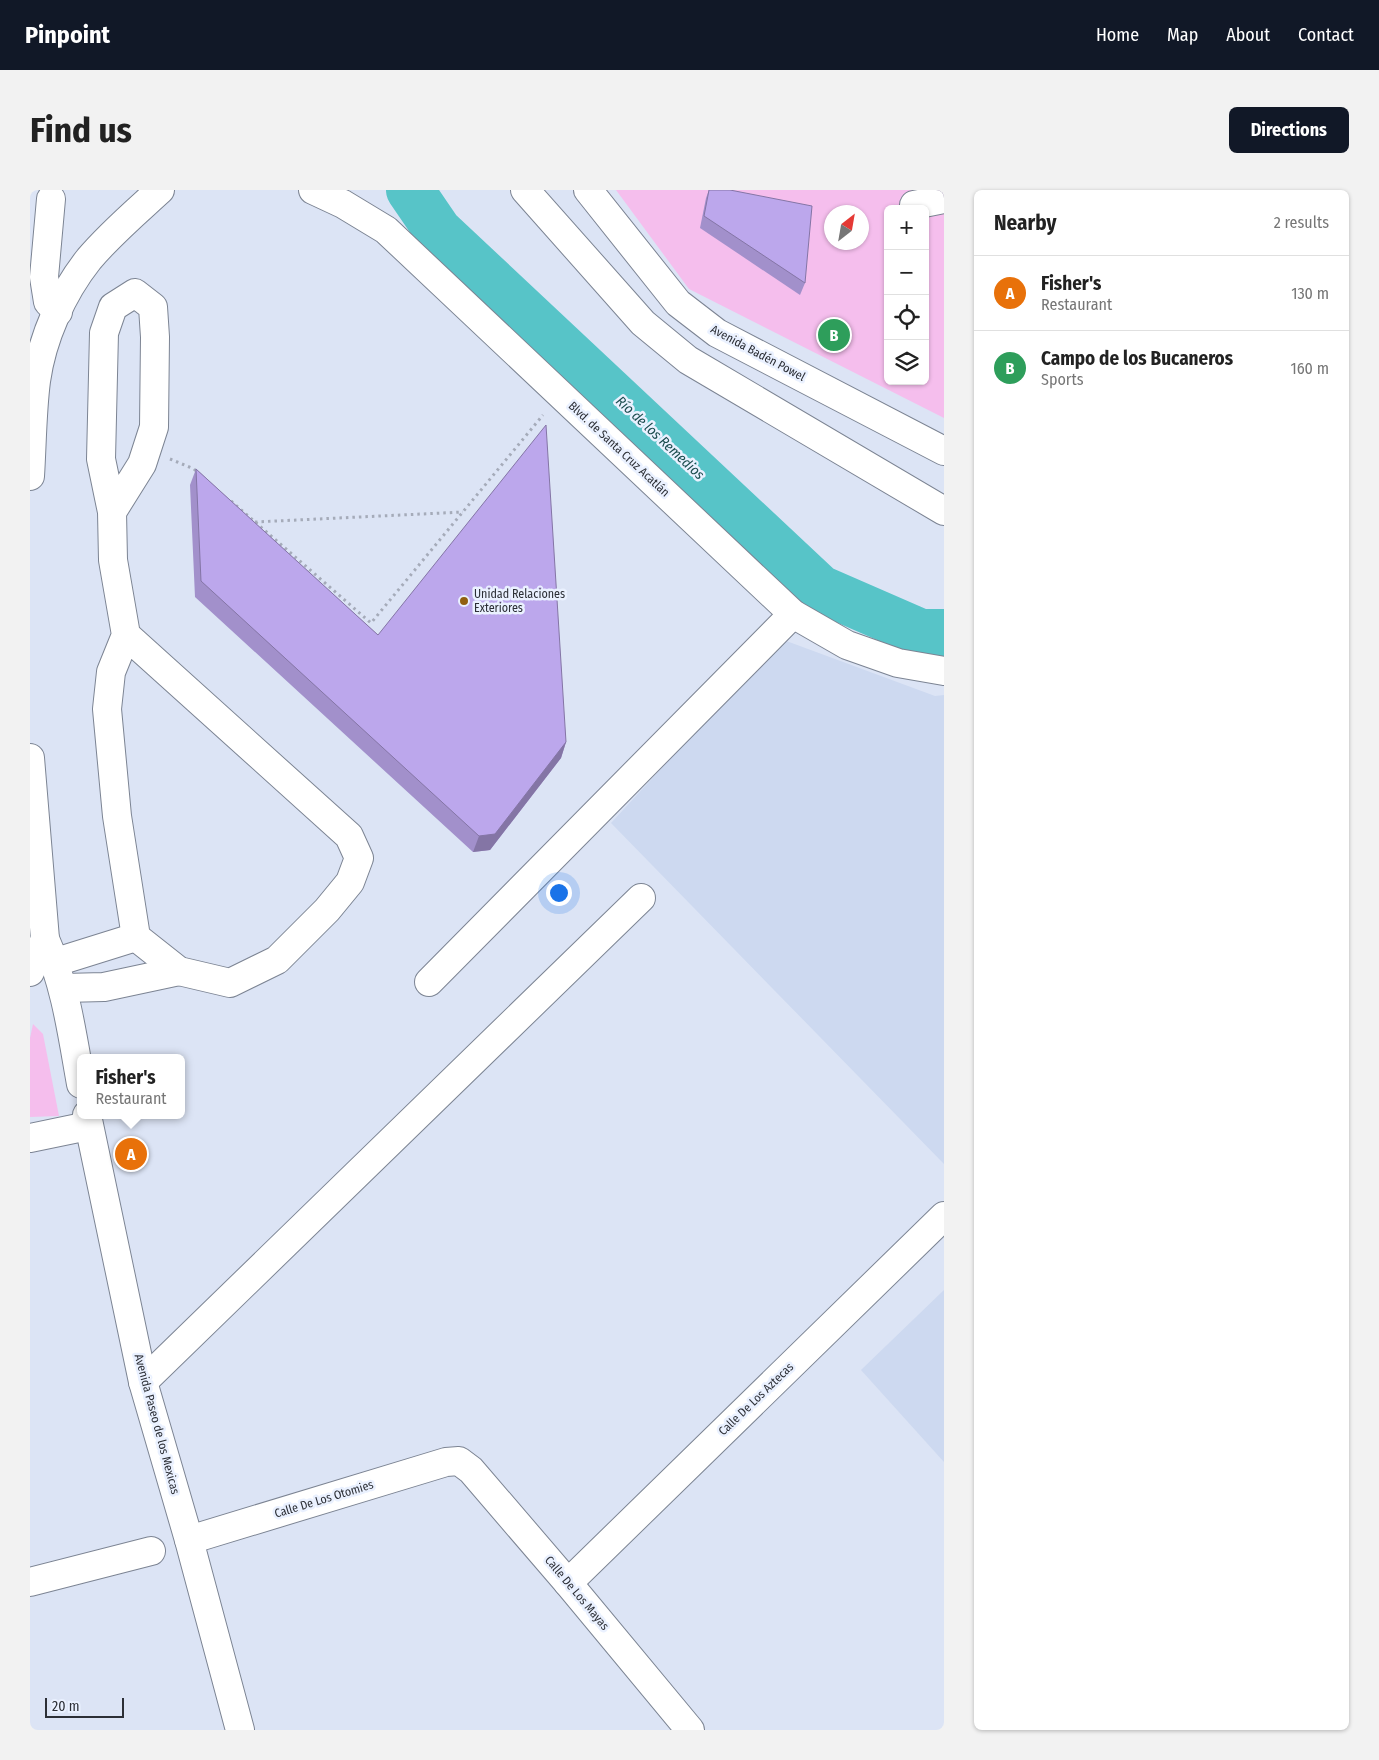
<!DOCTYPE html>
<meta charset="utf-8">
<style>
body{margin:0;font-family:"Fira Sans Condensed",sans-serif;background:#f2f2f2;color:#222}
.controls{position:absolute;right:15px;top:15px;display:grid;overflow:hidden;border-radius:8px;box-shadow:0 1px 4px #0004}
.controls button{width:45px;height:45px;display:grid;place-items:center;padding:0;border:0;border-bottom:1px solid #e0e0e0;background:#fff;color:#222;font:25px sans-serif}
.compass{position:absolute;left:794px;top:15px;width:45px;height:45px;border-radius:50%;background:#fff;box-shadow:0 1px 4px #0004;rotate:31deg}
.scale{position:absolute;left:15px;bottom:12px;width:79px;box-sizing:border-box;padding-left:5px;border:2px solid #2c2f36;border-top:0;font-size:14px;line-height:18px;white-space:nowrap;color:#2c2f36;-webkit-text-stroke:4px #eaf1ff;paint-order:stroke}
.you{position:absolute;left:528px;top:702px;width:18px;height:18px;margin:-12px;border:4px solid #fff;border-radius:50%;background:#1a73e8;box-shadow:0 0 0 8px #1a73e833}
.badge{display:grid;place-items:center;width:32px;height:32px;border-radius:50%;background:#111827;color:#fff;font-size:16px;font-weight:700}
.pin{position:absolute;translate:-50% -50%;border:2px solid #fff;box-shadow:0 1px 5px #0006}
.popup{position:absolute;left:47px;top:864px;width:108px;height:65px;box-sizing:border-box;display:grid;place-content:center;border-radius:8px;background:#fff;filter:drop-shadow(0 1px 4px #0005);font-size:16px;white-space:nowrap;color:#767676}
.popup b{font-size:19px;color:#222}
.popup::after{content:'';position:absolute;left:50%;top:100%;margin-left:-10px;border:10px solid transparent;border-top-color:#fff}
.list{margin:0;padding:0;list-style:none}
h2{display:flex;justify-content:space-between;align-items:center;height:65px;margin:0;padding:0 20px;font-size:21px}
h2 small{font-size:16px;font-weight:400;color:#767676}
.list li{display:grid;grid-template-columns:32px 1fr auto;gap:15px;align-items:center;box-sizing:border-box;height:75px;padding:0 20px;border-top:1px solid #e0e0e0}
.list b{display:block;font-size:19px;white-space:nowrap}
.list p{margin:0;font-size:16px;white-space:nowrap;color:#767676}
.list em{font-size:16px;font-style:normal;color:#767676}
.icon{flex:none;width:28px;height:28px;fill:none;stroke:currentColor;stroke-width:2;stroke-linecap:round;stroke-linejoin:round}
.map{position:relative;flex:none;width:914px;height:1540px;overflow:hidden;border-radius:8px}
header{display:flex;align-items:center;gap:30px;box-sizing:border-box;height:70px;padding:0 25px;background:#111827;color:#fff}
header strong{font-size:24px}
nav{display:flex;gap:28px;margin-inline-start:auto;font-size:18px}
.intro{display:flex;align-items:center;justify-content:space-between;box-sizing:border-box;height:120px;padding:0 30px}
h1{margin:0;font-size:35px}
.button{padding:12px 22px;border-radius:8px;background:#111827;color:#fff;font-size:18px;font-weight:700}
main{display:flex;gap:30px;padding:0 30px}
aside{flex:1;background:#fff;border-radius:8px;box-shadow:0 1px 4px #0004}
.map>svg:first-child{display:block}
.built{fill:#cdd9f0}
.green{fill:#f5beed;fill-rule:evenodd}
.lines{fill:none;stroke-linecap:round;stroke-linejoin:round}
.river{stroke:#57c4c8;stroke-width:48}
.minor-casing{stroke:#7c8493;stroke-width:30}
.major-casing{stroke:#7c8493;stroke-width:30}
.path{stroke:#a5abb9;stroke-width:3;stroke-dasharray:2.5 4;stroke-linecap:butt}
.minor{stroke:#fff;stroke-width:28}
.major{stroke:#fff;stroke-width:28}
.wall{fill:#a290cb}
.shaded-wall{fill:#8475a5}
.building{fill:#bca7ec;stroke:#8475a5}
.poi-dot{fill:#915f10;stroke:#eaf1ff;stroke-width:2}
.labels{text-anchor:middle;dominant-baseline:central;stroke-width:5;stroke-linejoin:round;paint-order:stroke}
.street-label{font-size:12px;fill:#2c2f36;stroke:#eaf1ff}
.poi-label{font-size:12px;fill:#2c2f36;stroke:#eaf1ff;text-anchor:start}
.water-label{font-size:14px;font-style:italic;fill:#1a4b4d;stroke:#eaf1ff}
</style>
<header>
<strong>Pinpoint</strong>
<nav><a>Home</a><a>Map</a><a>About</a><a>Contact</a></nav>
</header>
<div class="intro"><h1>Find us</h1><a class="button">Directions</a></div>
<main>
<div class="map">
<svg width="914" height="1540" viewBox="0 0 914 1540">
<rect width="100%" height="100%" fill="#dce4f5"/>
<g class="built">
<polygon points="751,449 905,506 914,505 914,974 581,633"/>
<polygon points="914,1100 914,1272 831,1180"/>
</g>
<g class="green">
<path d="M586,0H914V228L659,99ZM858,19H895V191H858ZM802,22H832V52H802Z"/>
<polygon points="3,834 13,844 29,926 0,927 0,848"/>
</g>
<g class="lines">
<polyline class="river" points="380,0 408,41 790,399 891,443 914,443"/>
<g class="minor-casing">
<g id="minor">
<polyline points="283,0 313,14 356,40 763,424 817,455 868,473 914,481"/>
<polyline points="558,0 648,113 687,143 914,261"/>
<polyline points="21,9 14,87 18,112 28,122"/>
<polyline points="884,15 914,9"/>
<polyline points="82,322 112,274 124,237 125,147 123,117 105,103 83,117 74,143 71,269 82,322 83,370 96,445 81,482 77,519 87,626 106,747 149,781 200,793 247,770 297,720 320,692 329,668 319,646 96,445"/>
<polyline points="26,772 106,747"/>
<polyline points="0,782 15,749"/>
<polyline points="399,792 763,424"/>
<polyline points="34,798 74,797 149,781"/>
<polyline points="0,948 58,936"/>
<polyline points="113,1192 611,708"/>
<polyline points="159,1350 416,1272 429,1271 441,1280 538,1393 660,1540"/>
<polyline points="0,1392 121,1361"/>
<polyline points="538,1393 914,1026"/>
</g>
</g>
<g class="major-casing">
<g id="major">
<polyline points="495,0 613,133 658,170 914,321"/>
<path d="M0,286C2,255 2,222 6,191C12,148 32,103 59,69C80,44 106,22 130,0"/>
<path d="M0,568L15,749C36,796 42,844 51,894"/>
<polyline points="57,925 113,1192 159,1350 210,1540"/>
</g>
</g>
<g class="path">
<polyline points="140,269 164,279 168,283"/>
<polyline points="201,311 341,433 513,225"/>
<polyline points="225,332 433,322"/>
</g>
<use href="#minor" class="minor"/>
<use href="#major" class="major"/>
</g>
<g class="wall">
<polygon points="679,0 700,0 775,93 770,105 670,38 676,8"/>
<polygon points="166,279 348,445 536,552 531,568 460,660 443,662 165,407 160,295"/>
</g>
<polygon class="shaded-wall" points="536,552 531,568 460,660 443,662 449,646"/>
<g class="building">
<polygon points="679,0 700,0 782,16 775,93 674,26"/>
<polygon points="516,235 536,552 465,644 449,646 171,391 166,279 348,445"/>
</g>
<circle class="poi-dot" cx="434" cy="411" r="5"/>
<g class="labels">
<g class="street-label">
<text transform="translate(728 163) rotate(28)">Avenida Badén Powel</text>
<text transform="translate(589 259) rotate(43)">Blvd. de Santa Cruz Acatlán</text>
<text transform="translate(726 1209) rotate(-44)">Calle De Los Aztecas</text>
<text transform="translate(127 1234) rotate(75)">Avenida Paseo de los Mexicas</text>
<text transform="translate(294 1309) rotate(-17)">Calle De Los Otomies</text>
<text transform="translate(547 1403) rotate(50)">Calle De Los Mayas</text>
</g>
<g class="poi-label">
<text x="444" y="404">Unidad Relaciones<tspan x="444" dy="14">Exteriores</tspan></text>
</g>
<g class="water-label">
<text transform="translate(630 248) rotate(43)">Río de los Remedios</text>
</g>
</g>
</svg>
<div class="controls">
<button>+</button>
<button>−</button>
<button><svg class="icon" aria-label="locate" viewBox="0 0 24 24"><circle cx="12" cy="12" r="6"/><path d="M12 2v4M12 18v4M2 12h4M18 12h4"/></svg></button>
<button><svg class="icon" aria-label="layers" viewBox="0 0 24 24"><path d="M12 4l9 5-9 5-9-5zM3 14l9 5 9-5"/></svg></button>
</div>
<svg class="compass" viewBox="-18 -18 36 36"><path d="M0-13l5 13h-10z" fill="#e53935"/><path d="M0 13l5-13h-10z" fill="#767676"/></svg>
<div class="scale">20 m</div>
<div class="you"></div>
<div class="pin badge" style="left:101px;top:964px;background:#e8710a">A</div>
<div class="popup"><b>Fisher's</b>Restaurant</div>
<div class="pin badge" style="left:804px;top:145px;background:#2e9e5b">B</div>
</div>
<aside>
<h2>Nearby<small>2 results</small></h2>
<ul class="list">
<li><span class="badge" style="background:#e8710a">A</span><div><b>Fisher's</b><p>Restaurant</p></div><em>130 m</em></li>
<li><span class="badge" style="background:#2e9e5b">B</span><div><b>Campo de los Bucaneros</b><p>Sports</p></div><em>160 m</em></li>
</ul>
</aside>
</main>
